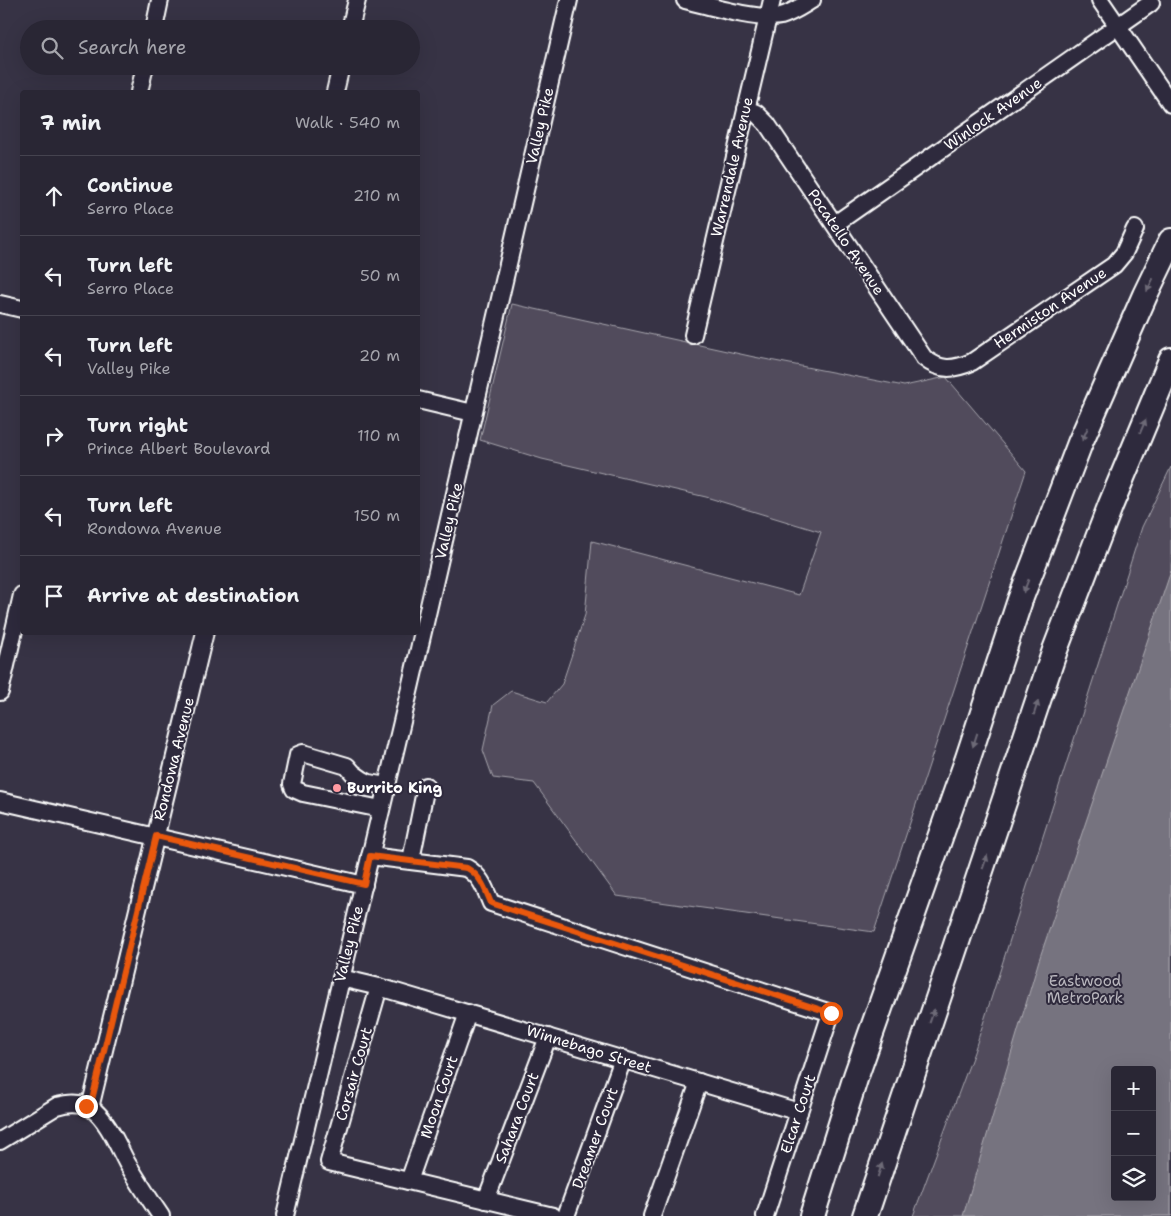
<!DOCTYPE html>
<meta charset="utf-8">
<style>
body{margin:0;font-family:"Shantell Sans",sans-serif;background:#353240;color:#f1f3f6}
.controls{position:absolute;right:15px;bottom:15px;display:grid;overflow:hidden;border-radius:5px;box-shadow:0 5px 20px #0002}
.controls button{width:45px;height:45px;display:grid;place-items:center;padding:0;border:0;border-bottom:1px solid #45434f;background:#292634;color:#f1f3f6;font:25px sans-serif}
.stop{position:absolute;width:15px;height:15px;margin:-11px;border:4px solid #ea580c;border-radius:50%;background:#fff}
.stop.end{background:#ea580c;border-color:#fff;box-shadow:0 1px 5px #0008}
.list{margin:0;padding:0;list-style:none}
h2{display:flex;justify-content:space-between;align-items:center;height:65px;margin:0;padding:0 20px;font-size:21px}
h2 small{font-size:16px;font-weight:400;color:#a5a5ac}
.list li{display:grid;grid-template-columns:32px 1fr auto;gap:15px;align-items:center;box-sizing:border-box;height:80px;padding:0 20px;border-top:1px solid #45434f}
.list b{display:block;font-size:19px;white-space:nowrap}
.list p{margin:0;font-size:16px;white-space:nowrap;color:#a5a5ac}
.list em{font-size:16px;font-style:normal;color:#a5a5ac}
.icon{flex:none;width:28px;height:28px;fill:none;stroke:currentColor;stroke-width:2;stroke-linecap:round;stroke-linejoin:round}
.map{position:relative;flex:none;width:1171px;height:1216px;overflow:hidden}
.search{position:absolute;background:#292634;box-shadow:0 5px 20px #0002;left:20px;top:20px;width:400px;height:55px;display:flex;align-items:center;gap:12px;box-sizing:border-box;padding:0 18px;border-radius:28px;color:#a5a5ac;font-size:19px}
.panel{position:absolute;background:#292634;box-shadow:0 5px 20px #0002;left:20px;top:90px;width:400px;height:545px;border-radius:5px}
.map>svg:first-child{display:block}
.green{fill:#514c5c;stroke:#a8a6ae;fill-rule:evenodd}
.water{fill:#76737f;stroke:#adabb2;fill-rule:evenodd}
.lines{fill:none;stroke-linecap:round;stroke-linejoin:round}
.minor-casing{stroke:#fff;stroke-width:20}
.highway-casing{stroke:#fff;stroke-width:28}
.minor{stroke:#2f2a3d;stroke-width:16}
.highway{stroke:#2f2a3d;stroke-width:24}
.oneway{fill:#6d6a77}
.route{stroke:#ea580c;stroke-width:6}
.poi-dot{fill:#ff9aa2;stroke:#2f2a3d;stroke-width:2}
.labels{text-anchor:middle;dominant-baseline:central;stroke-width:4;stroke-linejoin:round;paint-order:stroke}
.street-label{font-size:15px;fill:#fff;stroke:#2f2a3d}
.poi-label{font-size:15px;font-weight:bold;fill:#fff;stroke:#2f2a3d;text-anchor:start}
.park-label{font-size:15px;fill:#b9b7be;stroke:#2f2a3d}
</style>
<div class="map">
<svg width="1171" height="1216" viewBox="0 0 1171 1216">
<rect width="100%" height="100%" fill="#373345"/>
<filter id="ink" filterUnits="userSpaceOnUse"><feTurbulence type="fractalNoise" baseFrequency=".02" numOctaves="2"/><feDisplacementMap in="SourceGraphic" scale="10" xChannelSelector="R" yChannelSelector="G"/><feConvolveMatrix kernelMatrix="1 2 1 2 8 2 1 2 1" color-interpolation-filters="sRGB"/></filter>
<g filter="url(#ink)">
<g class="green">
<polygon points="512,304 754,357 904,386 946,377 1026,471 874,932 617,896 534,783 493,778 483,750 493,705 511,691 547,702 562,684 585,615 592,541 799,595 821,532 706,497 542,459 480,440"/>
<path d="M1171,467V1216H913L974,1052L1142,527ZM1115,1070H1152V1197H1115Z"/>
</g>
<path class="water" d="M1171,571V1216H963L1039,960ZM1115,1070H1152V1197H1115Z"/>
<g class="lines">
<g class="minor-casing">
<g id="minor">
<path d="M685,0C709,6 758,21 781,16C792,13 802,6 812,0"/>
<polyline points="1100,0 1171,104"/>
<polyline points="154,29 160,0"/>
<polyline points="350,29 357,0"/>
<polyline points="139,92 145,66"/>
<polyline points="335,92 341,66"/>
<path d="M746,109L756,113L767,124L924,358C940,371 953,370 972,362L1114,265L1124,253L1135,229"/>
<polyline points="835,224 1151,3"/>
<polyline points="0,304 22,309"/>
<polyline points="693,335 772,0"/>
<polyline points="418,400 473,413"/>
<polyline points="0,692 22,595"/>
<polyline points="0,801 364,885"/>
<polyline points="381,809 303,793 294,789 292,784 298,755 303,753 347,766 353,773 363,780 369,783 386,786"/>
<path d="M370,856L467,868C481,876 485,889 491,903L831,1013L765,1216"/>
<polyline points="411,860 426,786"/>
<polyline points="341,978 379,987 799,1112"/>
<polyline points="379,987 329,1162 553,1216"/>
<polyline points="90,1108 205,632"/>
<path d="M0,1141L57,1106C68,1103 81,1101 91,1108C107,1119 118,1146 127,1163C138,1181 149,1199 161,1216"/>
<polyline points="409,1181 468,1013"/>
<polyline points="486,1200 548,1037"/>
<polyline points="285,1216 410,688 569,0"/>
<polyline points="566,1216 623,1059"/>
<polyline points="652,1216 699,1082"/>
</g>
</g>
<g class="highway-casing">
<g id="highway">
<polyline points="812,1216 856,1076 968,758 1020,600 1080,443 1145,295 1171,241"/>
<polyline points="865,1216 1055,650 1111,504 1171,360"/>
</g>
</g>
<use href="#minor" class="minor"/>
<use href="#highway" class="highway"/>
</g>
<defs><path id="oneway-solid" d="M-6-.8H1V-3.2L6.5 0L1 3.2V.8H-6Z" transform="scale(1.25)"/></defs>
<g class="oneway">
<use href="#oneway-solid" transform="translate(1150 285) rotate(116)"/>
<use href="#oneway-solid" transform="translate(1143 426) rotate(-67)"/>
<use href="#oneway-solid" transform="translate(1085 434) rotate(114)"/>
<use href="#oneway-solid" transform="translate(1026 586) rotate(111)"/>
<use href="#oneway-solid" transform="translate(1036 708) rotate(-72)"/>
<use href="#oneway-solid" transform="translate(975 740) rotate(108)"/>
<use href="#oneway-solid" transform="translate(985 862) rotate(-71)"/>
<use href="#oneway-solid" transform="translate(932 1016) rotate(-71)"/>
<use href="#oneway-solid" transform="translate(880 1170) rotate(-72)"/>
</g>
</g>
<g class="lines" filter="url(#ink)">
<path class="route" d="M86,1106L90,1108L156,836L364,884L370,856L467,868C481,876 485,889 491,903L831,1013"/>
</g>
<circle class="poi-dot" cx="337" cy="788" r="5"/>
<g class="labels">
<g class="street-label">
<text transform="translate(993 114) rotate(-35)">Winlock Avenue</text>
<text transform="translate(540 126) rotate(-77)">Valley Pike</text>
<text transform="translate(732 167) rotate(-77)">Warrendale Avenue</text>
<text transform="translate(846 242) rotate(56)">Pocatello Avenue</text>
<text transform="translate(1050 308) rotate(-34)">Hermiston Avenue</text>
<text transform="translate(449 521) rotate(-77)">Valley Pike</text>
<text transform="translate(174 759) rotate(-76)">Rondowa Avenue</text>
<text transform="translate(349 944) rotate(-76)">Valley Pike</text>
<text transform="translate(589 1049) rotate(17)">Winnebago Street</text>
<text transform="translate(354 1074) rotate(-74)">Corsair Court</text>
<text transform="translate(439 1097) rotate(-71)">Moon Court</text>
<text transform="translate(798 1114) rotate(-72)">Elcar Court</text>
<text transform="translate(517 1118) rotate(-69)">Sahara Court</text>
<text transform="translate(595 1138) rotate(-70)">Dreamer Court</text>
</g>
<g class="poi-label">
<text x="347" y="788">Burrito King</text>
</g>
<g class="park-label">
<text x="1085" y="981">Eastwood<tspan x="1085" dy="17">MetroPark</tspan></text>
</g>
</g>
</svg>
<div class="controls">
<button>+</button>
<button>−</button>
<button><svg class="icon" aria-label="layers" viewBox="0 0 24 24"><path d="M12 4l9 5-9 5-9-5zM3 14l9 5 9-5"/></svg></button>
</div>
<div class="stop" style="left:831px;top:1013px"></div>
<div class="stop end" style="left:86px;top:1106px"></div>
<div class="search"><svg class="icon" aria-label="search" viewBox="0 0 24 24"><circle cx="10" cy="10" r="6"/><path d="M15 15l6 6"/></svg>Search here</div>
<section class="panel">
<h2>7 min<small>Walk · 540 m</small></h2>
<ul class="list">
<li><svg class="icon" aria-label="ahead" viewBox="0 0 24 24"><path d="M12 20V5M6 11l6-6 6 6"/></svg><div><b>Continue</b><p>Serro Place</p></div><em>210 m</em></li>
<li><svg class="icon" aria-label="left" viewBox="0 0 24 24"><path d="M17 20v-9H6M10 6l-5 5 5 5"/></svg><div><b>Turn left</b><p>Serro Place</p></div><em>50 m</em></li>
<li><svg class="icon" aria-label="left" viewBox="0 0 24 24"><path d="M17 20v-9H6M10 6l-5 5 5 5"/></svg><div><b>Turn left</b><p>Valley Pike</p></div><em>20 m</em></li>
<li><svg class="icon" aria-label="right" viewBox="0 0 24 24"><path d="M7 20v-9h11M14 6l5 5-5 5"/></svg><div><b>Turn right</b><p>Prince Albert Boulevard</p></div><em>110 m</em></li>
<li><svg class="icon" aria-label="left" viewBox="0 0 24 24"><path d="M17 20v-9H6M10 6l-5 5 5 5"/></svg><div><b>Turn left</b><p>Rondowa Avenue</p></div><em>150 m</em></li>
<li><svg class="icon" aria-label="arrive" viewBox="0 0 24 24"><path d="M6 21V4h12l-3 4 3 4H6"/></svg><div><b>Arrive at destination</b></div></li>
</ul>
</section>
</div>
